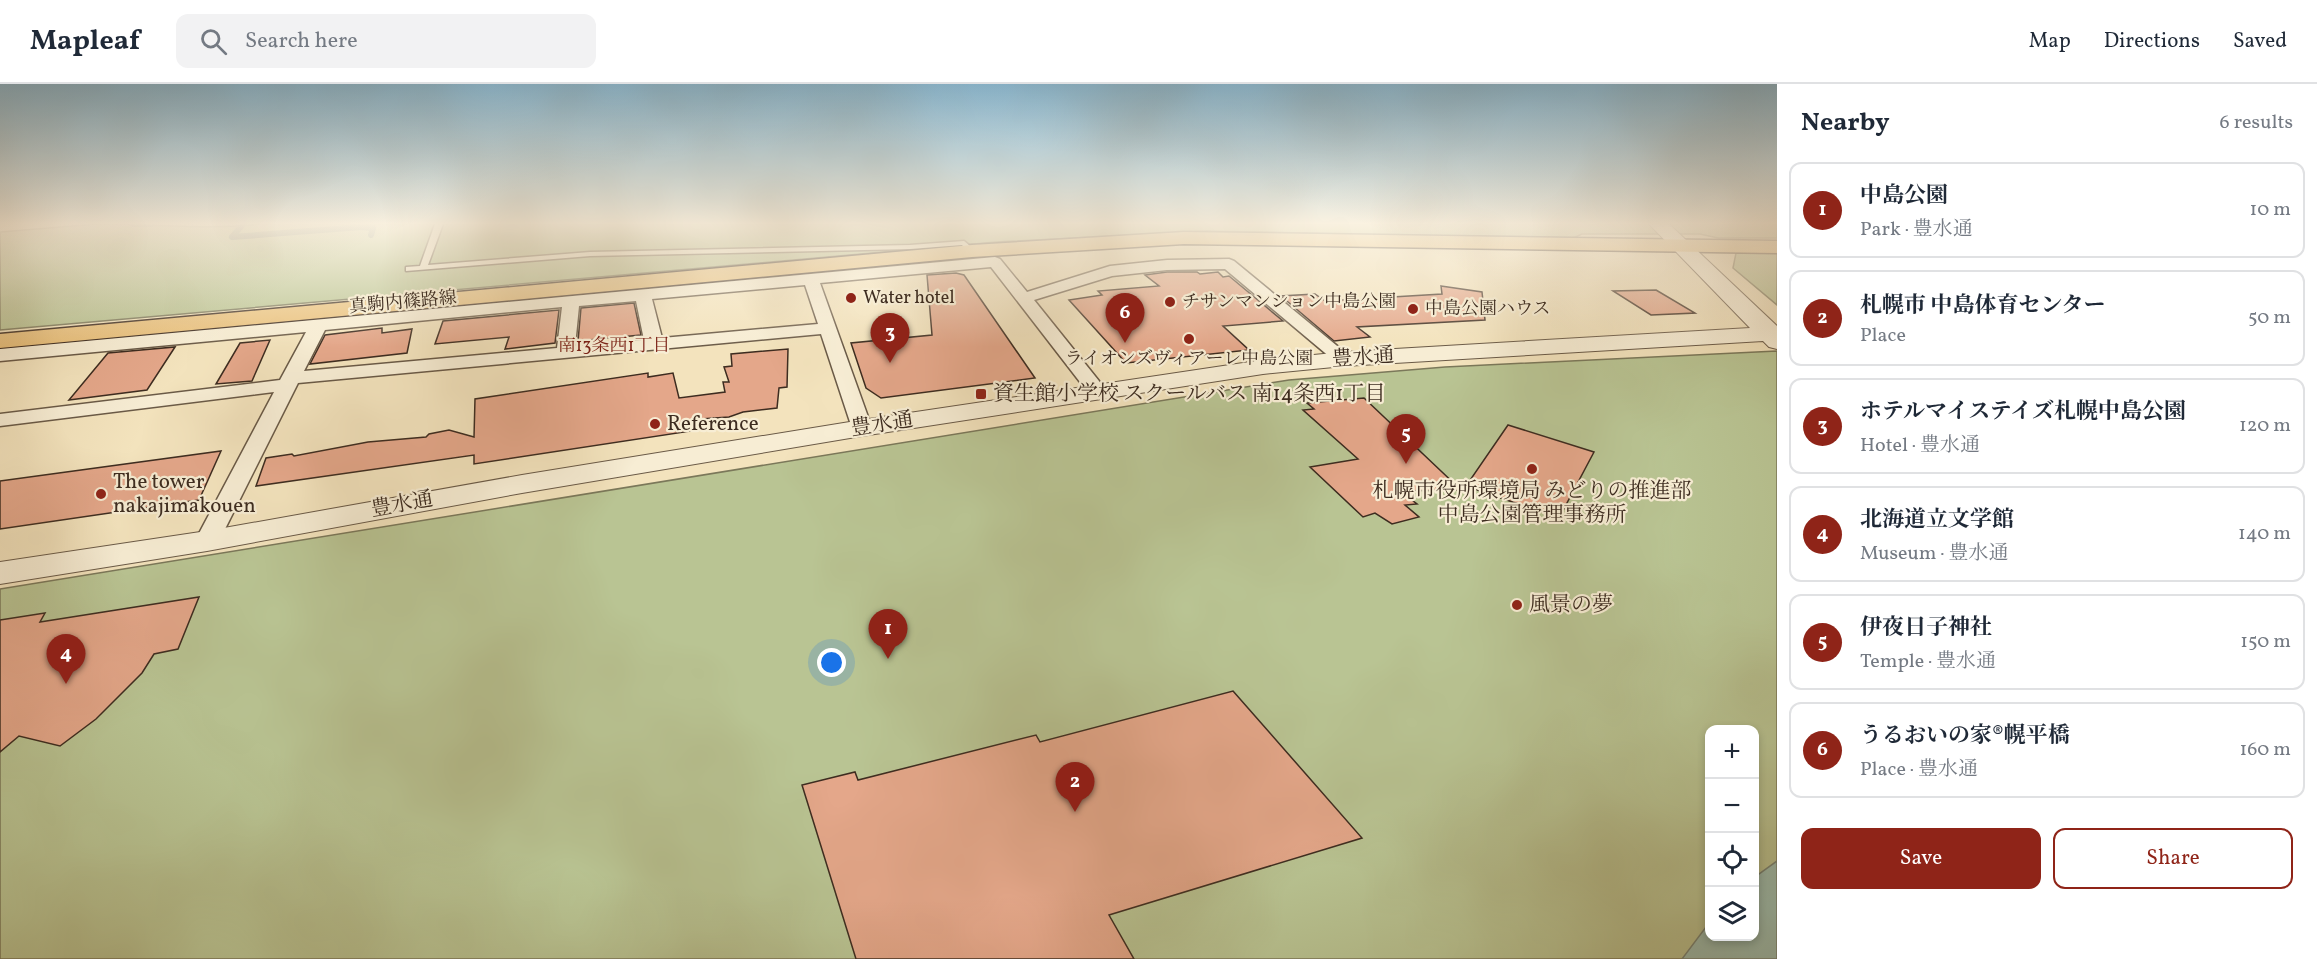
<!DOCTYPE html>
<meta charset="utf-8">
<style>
body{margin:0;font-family:Vollkorn,"Noto Serif JP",serif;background:#f2f2f3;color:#1f2937}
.controls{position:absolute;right:18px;bottom:18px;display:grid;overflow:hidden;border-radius:12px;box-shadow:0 3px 9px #0003}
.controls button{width:54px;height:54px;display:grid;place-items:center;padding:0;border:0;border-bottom:2px solid #e0e1e3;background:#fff;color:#1f2937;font:30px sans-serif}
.you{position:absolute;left:832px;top:579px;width:21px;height:21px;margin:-15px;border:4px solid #fff;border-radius:50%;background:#1a73e8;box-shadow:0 0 0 9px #1a73e833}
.badge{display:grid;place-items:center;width:39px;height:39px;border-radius:50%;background:#8f2418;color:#fff;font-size:20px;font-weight:700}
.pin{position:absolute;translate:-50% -50px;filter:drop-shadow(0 2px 3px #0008)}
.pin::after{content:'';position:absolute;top:32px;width:21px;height:18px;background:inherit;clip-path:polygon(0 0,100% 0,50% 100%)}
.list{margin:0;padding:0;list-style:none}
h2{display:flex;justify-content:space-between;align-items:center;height:78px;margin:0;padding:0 24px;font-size:26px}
h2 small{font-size:20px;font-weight:400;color:#747a83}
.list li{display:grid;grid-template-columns:39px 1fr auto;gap:18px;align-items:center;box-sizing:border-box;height:96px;margin:0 12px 12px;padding:0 12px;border:2px solid #e0e1e3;border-radius:12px}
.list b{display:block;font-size:22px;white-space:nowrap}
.list p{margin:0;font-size:20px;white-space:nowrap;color:#747a83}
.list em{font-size:20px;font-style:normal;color:#747a83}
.actions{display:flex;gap:12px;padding:18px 24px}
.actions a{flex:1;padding:14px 0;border:2px solid #8f2418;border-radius:12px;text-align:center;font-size:21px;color:#8f2418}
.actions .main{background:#8f2418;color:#fff}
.icon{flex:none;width:33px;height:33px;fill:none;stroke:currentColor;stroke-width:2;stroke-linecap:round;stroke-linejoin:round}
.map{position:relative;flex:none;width:1777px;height:875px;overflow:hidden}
header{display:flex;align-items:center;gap:36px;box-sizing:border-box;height:84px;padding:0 30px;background:#fff;border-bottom:2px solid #e0e1e3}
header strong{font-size:28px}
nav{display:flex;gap:33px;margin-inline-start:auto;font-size:21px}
.search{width:420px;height:54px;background:#f2f2f3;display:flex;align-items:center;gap:15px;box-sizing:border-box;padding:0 21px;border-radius:12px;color:#747a83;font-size:22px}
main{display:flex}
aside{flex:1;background:#fff}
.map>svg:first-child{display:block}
.green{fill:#b9c493;stroke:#7b785a;stroke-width:1.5;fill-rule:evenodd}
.water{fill:#9bbeb1;stroke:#758477;stroke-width:1.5}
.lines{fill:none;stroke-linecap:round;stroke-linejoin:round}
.stream{stroke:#758477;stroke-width:6}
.building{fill:#e4a78a;stroke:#3d2c20;stroke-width:1.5}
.service-casing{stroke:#6a5a47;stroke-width:3}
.minor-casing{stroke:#6a5a47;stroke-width:3}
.tertiary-casing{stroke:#6a5a47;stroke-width:2}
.primary-casing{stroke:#3d2c20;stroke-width:3}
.service{fill:#f7edd4;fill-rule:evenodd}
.minor{fill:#f7edd4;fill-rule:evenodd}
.tertiary{fill:#f7edd4;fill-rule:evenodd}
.primary{fill:#eac27e;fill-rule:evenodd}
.poi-dot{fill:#8f2418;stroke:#f7edd4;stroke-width:2}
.labels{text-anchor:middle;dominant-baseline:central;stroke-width:4.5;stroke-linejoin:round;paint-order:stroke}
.far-poi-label{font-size:18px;fill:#3d2c20;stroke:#f7edd4;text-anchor:start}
.far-street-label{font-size:18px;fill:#3d2c20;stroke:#f7edd4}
.far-neighbourhood-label{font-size:18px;fill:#7a1f14;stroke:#f7edd4}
.street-label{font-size:21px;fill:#3d2c20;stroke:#f7edd4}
.poi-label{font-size:21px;fill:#3d2c20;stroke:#f7edd4;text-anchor:start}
</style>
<header>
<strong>Mapleaf</strong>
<div class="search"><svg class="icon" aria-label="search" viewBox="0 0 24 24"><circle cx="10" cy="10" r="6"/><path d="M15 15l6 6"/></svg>Search here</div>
<nav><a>Map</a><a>Directions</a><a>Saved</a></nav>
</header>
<main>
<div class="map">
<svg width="1777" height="875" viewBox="0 0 1777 875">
<rect width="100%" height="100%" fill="#f3e3bd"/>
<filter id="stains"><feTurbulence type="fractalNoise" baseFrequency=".00333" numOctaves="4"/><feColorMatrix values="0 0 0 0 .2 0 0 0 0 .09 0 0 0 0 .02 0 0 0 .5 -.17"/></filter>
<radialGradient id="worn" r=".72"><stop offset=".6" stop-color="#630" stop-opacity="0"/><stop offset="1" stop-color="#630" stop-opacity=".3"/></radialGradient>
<g class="green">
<path d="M96,140C151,140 205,146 260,140H1777V154H1718L1700,150H1582L1571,155L1208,147L996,158L0,246V148Z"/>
<polygon points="1736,169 1777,169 1777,221 1733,184"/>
<path d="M1777,267V875H0V505L1289,296L1445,283ZM1710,646H1754V852H1710Z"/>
</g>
<polygon class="water" points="1777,777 1777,875 1682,875 1709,839 1710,852 1754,852 1755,793"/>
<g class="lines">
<g class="stream">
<polyline points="133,140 151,140"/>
<polyline points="243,140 232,153 361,143 373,144 371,151"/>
</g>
</g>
<g class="building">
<polygon points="1167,188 1197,188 1200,190 1218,188 1223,193 1229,192 1283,237 1223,242 1249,266 1126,279 1069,216 1102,211 1098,207 1159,202 1145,191"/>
<polygon points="956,189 964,191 1035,294 881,314 866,304 851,259 932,251 927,191"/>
<polygon points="1441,202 1482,208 1485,236 1357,243 1370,253 1334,257 1281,212 1315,210 1325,217 1442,210"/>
<polygon points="1656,206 1695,229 1651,231 1613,207"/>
<polygon points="634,219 641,251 578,257 581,224"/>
<polygon points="559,226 555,259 505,265 509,253 435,260 443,237"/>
<polygon points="382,244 382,249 412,245 407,269 310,280 325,251"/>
<polygon points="270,256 252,297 216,300 240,259"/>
<polygon points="175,263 147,306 69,316 108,269"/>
<polygon points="788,265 787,303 779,304 777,324 743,328 729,333 687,336 691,347 474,380 474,371 256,402 266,374 292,370 294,372 368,358 426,353 429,350 449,346 474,353 475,315 648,289 648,293 673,289 679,314 725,308 723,298 729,298 724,283 732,282 731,270"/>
<polygon points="1364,314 1461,406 1400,407 1417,420 1405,421 1419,433 1392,440 1375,429 1363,433 1310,383 1358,375 1303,326 1314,325 1307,319"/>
<polygon points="1508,341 1594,368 1559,434 1466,402"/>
<polygon points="221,367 199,416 0,445 0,397"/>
<polygon points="199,513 178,565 154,570 142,589 96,635 60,662 19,652 0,668 0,536 45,529 40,538"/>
<polygon points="1233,607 1362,754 1109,831 1134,875 856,875 802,701 855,688 858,696 1036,651 1040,658"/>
</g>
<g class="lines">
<g class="service-casing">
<polygon id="service" points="435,140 443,140 428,181 590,168 910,161 964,157 976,167 969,169 962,161 910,165 590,172 406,187 406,183 420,182"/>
</g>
<g class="minor-casing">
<path id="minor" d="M995,173L1000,175L1027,208L1110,182L1167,176L1229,175L1234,177L1353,275L1351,279H1337L1225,185L1167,186L1112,192L1034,216L1107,307L1097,313L1090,311L991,183L820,199L872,344L869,348H855L852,344L821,250L298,299L219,457L216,462L207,464L198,462L195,457L274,308L0,342V330L280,296L306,248L0,277V265ZM805,201L818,240L662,254L652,215ZM636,217L644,256L575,262L579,222ZM562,223L557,264L304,287L325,246Z"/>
</g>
<g class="tertiary-casing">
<polygon id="tertiary" points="1649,140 1669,140 1777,242 1777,265 1769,263 1763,257 1344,282 1263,290 862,352 522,409 207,467 0,500 0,478 207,447 522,391 862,336 1263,276 1344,268 1750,244"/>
</g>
<g class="primary-casing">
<polygon id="primary" points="1184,148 1777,157 1777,169 1184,160 972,173 0,264 0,250 972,161"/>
</g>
<use href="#service" class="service"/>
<use href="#minor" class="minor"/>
<use href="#tertiary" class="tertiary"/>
<use href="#primary" class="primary"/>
</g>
<linearGradient id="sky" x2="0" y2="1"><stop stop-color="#89b8d2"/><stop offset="0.53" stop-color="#faf2e1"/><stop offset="1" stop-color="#faf2e1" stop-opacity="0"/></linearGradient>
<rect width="1777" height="263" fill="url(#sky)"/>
<g class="poi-dot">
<circle cx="851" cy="214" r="6"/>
<circle cx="1170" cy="218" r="6"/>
<circle cx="1413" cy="225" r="6"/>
<circle cx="1189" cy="255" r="6"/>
<rect x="975" y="304" width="12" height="12" rx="3"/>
<circle cx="655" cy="340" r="6"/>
<circle cx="1532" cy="385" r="6"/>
<circle cx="101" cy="410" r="6"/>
<circle cx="1517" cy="521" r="6"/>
</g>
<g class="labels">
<g class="far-poi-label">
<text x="863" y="214">Water hotel</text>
<text x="1182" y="218">チサンマンション中島公園</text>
<text x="1425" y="225">中島公園ハウス</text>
<text x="1189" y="275" text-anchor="middle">ライオンズヴィアーレ中島公園</text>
</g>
<g class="far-street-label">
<text transform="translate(403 219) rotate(-5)">真駒内篠路線</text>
</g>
<g class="far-neighbourhood-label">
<text x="614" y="262">南13条西1丁目</text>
</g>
<g class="street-label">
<text transform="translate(1363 274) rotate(-4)">豊水通</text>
<text transform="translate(882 341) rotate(-9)">豊水通</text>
<text transform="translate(402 421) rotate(-10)">豊水通</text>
</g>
<g class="poi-label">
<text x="993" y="310">資生館小学校 スクールバス 南14条西1丁目</text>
<text x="667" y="340">Reference</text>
<text x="113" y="398">The tower<tspan x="113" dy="24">nakajimakouen</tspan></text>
<text x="1532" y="407" text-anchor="middle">札幌市役所環境局 みどりの推進部<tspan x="1532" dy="24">中島公園管理事務所</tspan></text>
<text x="1529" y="521">風景の夢</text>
</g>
</g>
<rect width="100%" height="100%" filter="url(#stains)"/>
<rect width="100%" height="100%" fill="url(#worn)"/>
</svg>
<div class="controls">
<button>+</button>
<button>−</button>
<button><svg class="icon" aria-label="locate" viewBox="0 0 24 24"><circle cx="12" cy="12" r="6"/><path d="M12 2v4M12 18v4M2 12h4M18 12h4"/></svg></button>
<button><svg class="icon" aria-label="layers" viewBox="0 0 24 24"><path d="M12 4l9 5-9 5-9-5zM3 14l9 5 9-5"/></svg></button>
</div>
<div class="you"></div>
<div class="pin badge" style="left:888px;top:575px">1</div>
<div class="pin badge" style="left:1075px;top:728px">2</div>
<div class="pin badge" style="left:890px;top:279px">3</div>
<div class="pin badge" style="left:66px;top:600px">4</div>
<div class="pin badge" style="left:1406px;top:380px">5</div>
<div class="pin badge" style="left:1125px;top:259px">6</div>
</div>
<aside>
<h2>Nearby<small>6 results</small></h2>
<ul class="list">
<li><span class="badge">1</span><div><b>中島公園</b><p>Park · 豊水通</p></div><em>10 m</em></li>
<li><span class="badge">2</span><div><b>札幌市 中島体育センター</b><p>Place</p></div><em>50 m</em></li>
<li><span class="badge">3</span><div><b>ホテルマイステイズ札幌中島公園</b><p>Hotel · 豊水通</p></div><em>120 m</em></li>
<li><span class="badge">4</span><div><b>北海道立文学館</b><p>Museum · 豊水通</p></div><em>140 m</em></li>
<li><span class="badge">5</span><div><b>伊夜日子神社</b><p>Temple · 豊水通</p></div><em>150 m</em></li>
<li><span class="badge">6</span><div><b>うるおいの家®幌平橋</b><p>Place · 豊水通</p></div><em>160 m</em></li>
</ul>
<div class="actions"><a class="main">Save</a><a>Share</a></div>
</aside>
</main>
